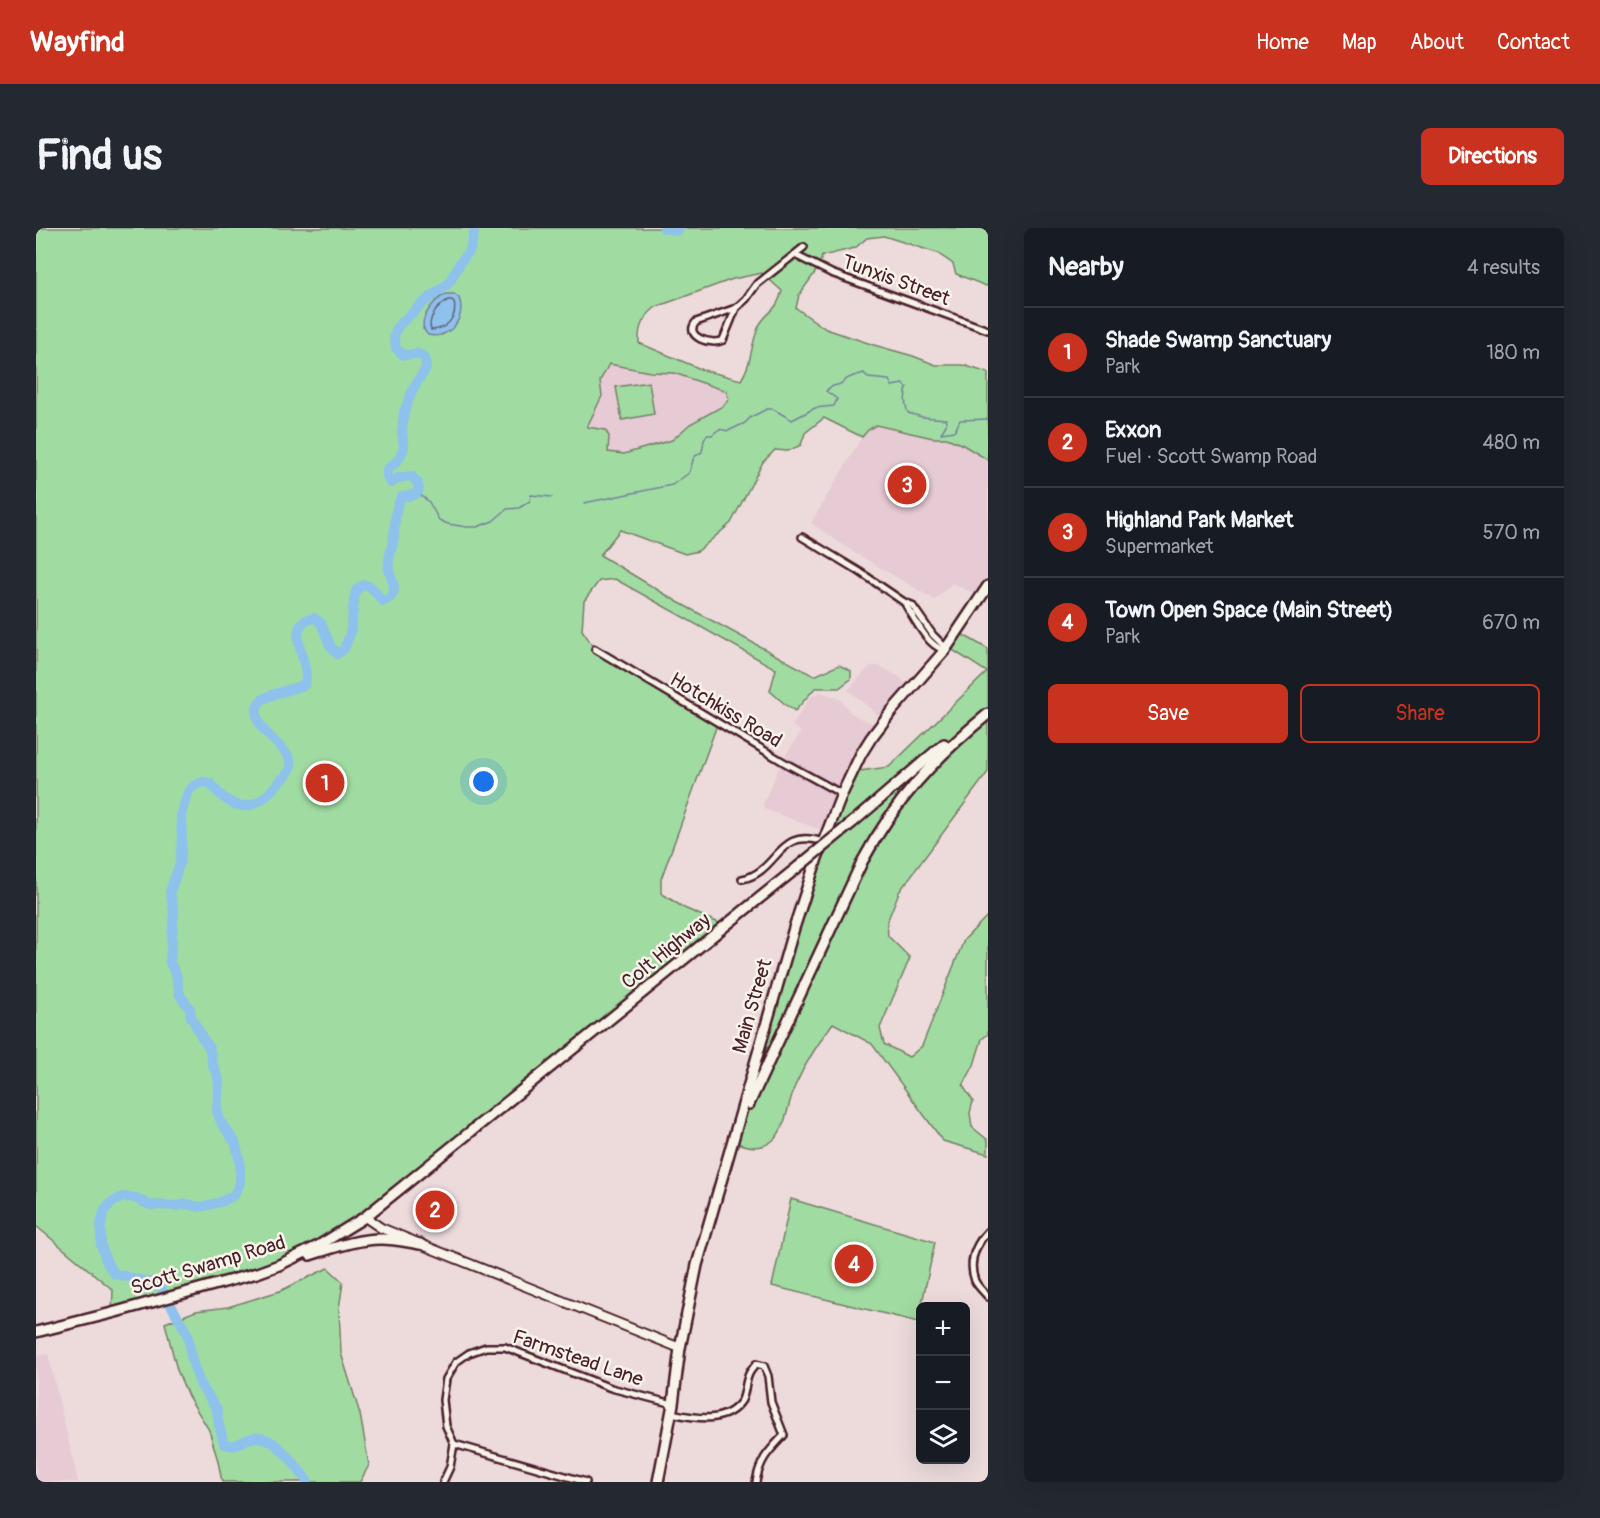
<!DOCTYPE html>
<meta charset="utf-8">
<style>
body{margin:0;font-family:Pangolin,sans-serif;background:#242831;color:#f1f3f6}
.controls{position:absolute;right:18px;bottom:18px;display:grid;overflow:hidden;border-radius:9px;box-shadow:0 6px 24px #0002}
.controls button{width:54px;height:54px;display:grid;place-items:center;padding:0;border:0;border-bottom:2px solid #363941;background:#171b24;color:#f1f3f6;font:30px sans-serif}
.you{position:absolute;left:448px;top:554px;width:21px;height:21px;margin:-15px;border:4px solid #fff;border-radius:50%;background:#1a73e8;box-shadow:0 0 0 9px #1a73e833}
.badge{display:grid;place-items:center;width:39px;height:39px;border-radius:50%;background:#c8321e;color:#fff;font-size:20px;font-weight:700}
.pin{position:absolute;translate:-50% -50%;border:3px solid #fff;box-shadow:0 2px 6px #0006}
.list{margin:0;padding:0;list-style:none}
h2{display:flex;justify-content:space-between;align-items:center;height:78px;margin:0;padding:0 24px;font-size:26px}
h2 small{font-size:20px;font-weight:400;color:#9ea1a6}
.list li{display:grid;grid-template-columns:39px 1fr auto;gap:18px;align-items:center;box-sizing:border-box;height:90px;padding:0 24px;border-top:2px solid #363941}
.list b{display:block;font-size:22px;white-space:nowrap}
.list p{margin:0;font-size:20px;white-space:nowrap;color:#9ea1a6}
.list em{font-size:20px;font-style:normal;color:#9ea1a6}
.actions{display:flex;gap:12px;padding:18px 24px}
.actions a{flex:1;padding:14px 0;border:2px solid #c8321e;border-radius:9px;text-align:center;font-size:21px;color:#c8321e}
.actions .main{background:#c8321e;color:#fff}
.icon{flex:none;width:33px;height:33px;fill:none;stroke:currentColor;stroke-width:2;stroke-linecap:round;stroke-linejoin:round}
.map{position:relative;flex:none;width:952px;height:1254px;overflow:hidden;border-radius:9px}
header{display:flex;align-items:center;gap:36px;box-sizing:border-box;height:84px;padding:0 30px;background:#c8321e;color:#fff}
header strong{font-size:28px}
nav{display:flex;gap:33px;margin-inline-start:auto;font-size:21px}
.intro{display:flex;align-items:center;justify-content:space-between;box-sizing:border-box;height:144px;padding:0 36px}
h1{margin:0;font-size:42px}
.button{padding:15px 27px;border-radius:9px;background:#c8321e;color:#fff;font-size:21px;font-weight:700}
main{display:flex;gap:36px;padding:0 36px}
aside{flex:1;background:#171b24;border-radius:9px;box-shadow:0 6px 24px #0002}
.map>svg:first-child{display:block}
.built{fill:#e6cad4}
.green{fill:#a0dca2;stroke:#757e66;stroke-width:1.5;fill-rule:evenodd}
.water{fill:#8ec1eb;stroke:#73809e;stroke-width:1.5}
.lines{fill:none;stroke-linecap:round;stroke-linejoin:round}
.shore{stroke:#656078;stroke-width:1.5}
.stream{stroke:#73809e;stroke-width:1.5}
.river{stroke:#8ec1eb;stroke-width:10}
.street-casing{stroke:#4a1f2b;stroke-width:10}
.secondary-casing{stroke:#4a1f2b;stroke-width:12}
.highway-casing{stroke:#4a1f2b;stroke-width:14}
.street{stroke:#f7f3e8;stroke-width:5}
.secondary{stroke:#f7f3e8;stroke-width:8}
.highway{stroke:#f7f3e8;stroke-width:9}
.highway-bridge-casing{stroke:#4a1f2b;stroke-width:14;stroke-linecap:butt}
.highway-bridge{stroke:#f7f3e8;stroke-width:9}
.labels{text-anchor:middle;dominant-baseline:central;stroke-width:5;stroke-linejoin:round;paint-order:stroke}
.street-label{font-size:20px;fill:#4a1f2b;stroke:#f7f3e8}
</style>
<header>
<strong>Wayfind</strong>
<nav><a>Home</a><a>Map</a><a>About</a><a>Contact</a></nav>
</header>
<div class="intro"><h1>Find us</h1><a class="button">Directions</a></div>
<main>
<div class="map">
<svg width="952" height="1254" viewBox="0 0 952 1254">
<rect width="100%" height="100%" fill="#eddbdc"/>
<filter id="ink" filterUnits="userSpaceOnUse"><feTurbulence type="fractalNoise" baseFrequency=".0167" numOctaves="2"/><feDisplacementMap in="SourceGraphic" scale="12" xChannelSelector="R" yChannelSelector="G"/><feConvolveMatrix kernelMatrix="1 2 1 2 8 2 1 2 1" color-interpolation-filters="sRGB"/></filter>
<g filter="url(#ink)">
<g class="built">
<polygon points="573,136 614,144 638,145 690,163 693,172 687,178 654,196 636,212 588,226 571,224 573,208 551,199 566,168 564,153"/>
<polygon points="840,197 897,210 911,210 927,217 952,232 952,349 941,367 916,355 899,372 819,325 775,295 826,209 832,202"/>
<polygon points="834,438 843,438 862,448 876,461 848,492 812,462"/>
<polygon points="784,464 804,471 815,485 823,490 844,497 791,604 728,581 727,576 746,533 765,504 756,498 774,469"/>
<polygon points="12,1126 42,1254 0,1254 0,1128"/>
</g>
<g class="green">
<path d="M0,0H952V57L950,58L920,46L917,36L901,25L848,8L831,10L819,20L786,28L783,39L763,67L760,80L790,101L838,117L877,128L900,137H927L952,145V232L927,217L911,210H897L840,197L832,202L826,209L788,190L769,205L765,217L752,223L739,222L727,234L695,295L662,323L649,326L584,302L564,327L640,373L778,448L803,437L815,443V451L803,460H779L759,483L751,478L734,463L740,441L579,351L563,353L548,373L546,402L559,421L682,494L625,651V665L648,680L690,698L329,989L263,1028L76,1085L77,1062L0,998ZM726,45L746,63C745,67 743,72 741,76C736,84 727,89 723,98C714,117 717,133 705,152L667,142L603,115C602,99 607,89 620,79L697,51ZM406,68L419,97L406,107L387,101L392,83ZM573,136L614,144L638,145L690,163L693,171L687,178L654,196L636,212L588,226L572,224L573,208L569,202L551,199L566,168L564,153Z"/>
<polygon points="613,154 618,186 586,192 580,159"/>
<path d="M922,404L952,421V544L863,664L851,694L852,708L874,730L844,800L848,816L873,829L886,818L928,712L952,687V806L946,811L938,837L927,858L937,873L934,885L936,899L952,912V926L907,913L836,816L797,795C782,815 769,836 759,858C752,874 750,903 736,913C724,923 710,918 697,914L758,700L816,544L853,539L951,444L912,419Z"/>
<polygon points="755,971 899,1014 882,1094 736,1058"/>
<polygon points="292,1040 307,1054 303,1081 305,1125 324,1186 333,1237 324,1254 186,1254 182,1233 173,1202 152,1168 141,1142 129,1095 160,1083 192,1079 244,1063"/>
</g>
<path class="water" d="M410,66H418L423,70C431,90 413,112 392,107C378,94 398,72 410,66Z"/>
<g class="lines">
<path class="shore" d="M412,72H416L418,74C422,89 410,102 395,102C391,90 402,78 412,72Z"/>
<g class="stream">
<polyline points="381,264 393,274 403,292 412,296 431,299 441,299 457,293 471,281 483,280 494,273 495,267 516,269"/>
<path d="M548,275L636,257L653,245L658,229L666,224L668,212L671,207H676C682,201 684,200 692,203L709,195L715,189L731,181H737L756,192L779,180L798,178L801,171L790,163C795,157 797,159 804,156C807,155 809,151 813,150C818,147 823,147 828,145L832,150L853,152L856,158L867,156L871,159C869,169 868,175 872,185L886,189L910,191V197L905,205L919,203L924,192L952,191"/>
</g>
<g class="river">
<polyline points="628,0 641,3 644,0"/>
<path d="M272,1254C260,1238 238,1204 215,1210C202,1214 202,1220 188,1216L182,1192L181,1181L164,1156L155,1129L152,1107L127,1063L121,1056L79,1046L71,1035L65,1017V997L68,983L75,975L87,969L100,970L113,977L141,978L151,976L164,979L185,974L198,967L204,955V933L199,914L186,896L181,883L183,852L176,835L174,821L166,809L155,789L154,781L144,767L140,746L134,735L138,684L134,663L144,635L146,613L145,586L152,564L158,558L166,554L174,555C197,585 217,586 241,556C246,551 254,546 255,538C258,520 209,502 223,475C228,466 258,462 269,456C275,438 251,405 269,393C271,391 275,391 278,390L285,395L294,417L301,426L308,421L314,406L319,366L322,360L328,357L335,359L347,373C353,372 358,367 358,360C358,354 354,348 353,342C351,332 355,324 357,315C360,299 357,284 365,269L380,266L383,262L382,255L375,248L362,250L355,255L351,249V242L363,231L368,219L366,204L368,184L378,159L390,140L389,130L383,126L367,127L360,120L358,110L361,99L387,75L413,55L424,35L434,22L439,0"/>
</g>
<g class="street-casing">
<g id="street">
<polyline points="759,27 795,45 952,102"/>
<path d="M700,80L660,94C647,109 676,118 687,112L700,80L710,71L720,57L768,19"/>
<polyline points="766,309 824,344 868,374 876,377 897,407 907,417 909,422"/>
<path d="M868,374C877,388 891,418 908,422"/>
<polyline points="559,421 751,536 806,566"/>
<path d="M706,651C743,644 741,598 787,614"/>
<path d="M952,1003C939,1017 932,1034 939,1053C942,1059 948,1064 952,1069"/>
<path d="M635,1185C659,1190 690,1197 706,1172C710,1163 709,1152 714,1144C716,1141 718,1139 720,1136L728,1138L732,1148L735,1174L748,1207C733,1223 724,1231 720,1254"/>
<polyline points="418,1216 550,1254"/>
<polyline points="407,1254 414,1239 418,1216 410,1198 407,1172 410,1151 420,1134 433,1125 450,1119 469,1119 575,1160 637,1176"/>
</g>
</g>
<g class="secondary-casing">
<polyline id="secondary" points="329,989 345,1000 384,1016 644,1120"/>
</g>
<g class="highway-casing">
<g id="highway">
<polyline points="817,594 908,516"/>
<path d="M713,876L826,634C858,574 899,529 952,486"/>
<path d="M274,1027C297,1020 321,1011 345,1011C358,1011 371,1014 384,1016"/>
<polyline points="0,1104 76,1085 221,1045 243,1037 282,1018 329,989 762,639"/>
<polyline points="622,1254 637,1176 644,1120 661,1037 758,700 781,630 806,566 825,526 835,510 854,485 909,422 952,358"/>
</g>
</g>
<use href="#street" class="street"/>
<use href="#secondary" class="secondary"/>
<use href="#highway" class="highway"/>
<g class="highway-bridge-casing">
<polyline id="highway-bridge" points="762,639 817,594"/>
</g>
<use href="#highway-bridge" class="highway-bridge"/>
</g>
</g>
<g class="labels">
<g class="street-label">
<text transform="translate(860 52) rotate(20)">Tunxis Street</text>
<text transform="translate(690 482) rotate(31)">Hotchkiss Road</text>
<text transform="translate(630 723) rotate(-39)">Colt Highway</text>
<text transform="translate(716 778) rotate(-74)">Main Street</text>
<text transform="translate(172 1037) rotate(-17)">Scott Swamp Road</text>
<text transform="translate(542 1130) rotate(19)">Farmstead Lane</text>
</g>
</g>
</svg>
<div class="controls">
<button>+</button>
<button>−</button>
<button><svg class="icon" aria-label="layers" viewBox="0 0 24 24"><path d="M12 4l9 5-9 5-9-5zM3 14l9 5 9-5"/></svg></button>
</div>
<div class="you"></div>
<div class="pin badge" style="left:289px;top:555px">1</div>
<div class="pin badge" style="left:399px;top:982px">2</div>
<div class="pin badge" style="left:871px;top:257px">3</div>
<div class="pin badge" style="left:818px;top:1036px">4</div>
</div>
<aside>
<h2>Nearby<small>4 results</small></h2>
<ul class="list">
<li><span class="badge">1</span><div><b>Shade Swamp Sanctuary</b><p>Park</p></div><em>180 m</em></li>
<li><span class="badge">2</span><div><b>Exxon</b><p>Fuel · Scott Swamp Road</p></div><em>480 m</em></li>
<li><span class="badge">3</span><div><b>Highland Park Market</b><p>Supermarket</p></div><em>570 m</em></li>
<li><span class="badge">4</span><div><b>Town Open Space (Main Street)</b><p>Park</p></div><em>670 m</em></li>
</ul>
<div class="actions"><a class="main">Save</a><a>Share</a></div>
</aside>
</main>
